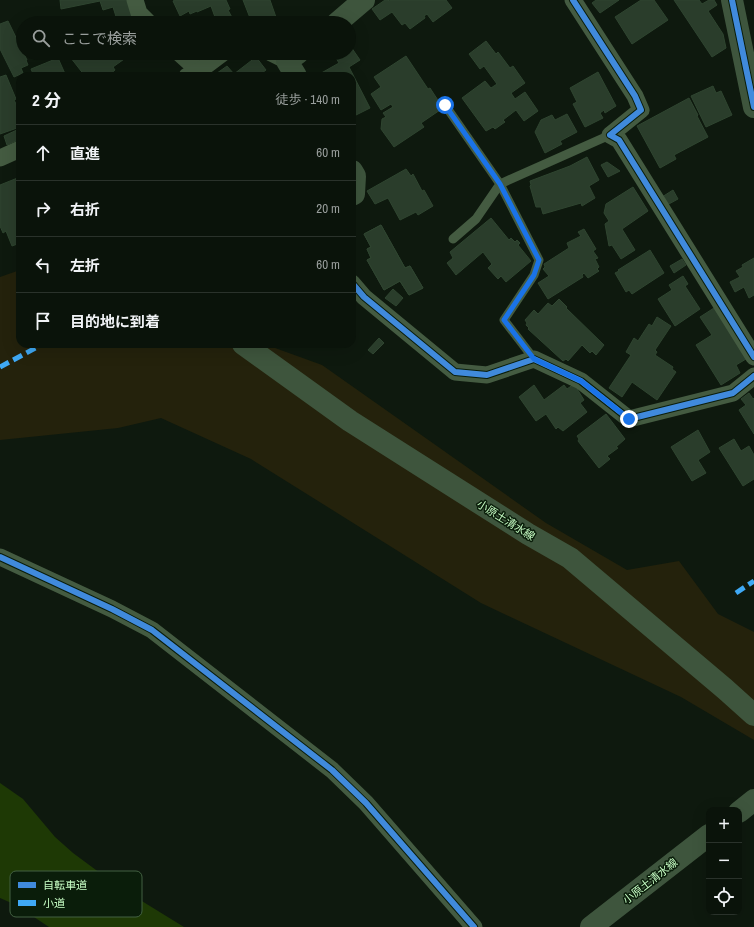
<!DOCTYPE html>
<html lang="ja">
<meta charset="utf-8">
<style>
body{margin:0;font-family:"Archivo Narrow","Noto Sans JP",sans-serif;background:#131c13;color:#f1f3f6}
.controls{position:absolute;right:12px;bottom:12px;display:grid;overflow:hidden;border-radius:8px;box-shadow:0 4px 16px #0002}
.controls button{width:36px;height:36px;display:grid;place-items:center;padding:0;border:0;border-bottom:1px solid #2a322b;background:#0a130a;color:#f1f3f6;font:20px sans-serif}
.stop{position:absolute;width:12px;height:12px;margin:-9px;border:3px solid #1a73e8;border-radius:50%;background:#fff}
.stop.end{background:#1a73e8;border-color:#fff;box-shadow:0 1px 4px #0008}
.list{margin:0;padding:0;list-style:none}
h2{display:flex;justify-content:space-between;align-items:center;height:52px;margin:0;padding:0 16px;font-size:17px}
h2 small{font-size:13px;font-weight:400;color:#999e9c}
.list li{display:grid;grid-template-columns:26px 1fr auto;gap:12px;align-items:center;box-sizing:border-box;height:56px;padding:0 16px;border-top:1px solid #2a322b}
.list b{display:block;font-size:15px;white-space:nowrap}
.list em{font-size:13px;font-style:normal;color:#999e9c}
.icon{flex:none;width:22px;height:22px;fill:none;stroke:currentColor;stroke-width:2;stroke-linecap:round;stroke-linejoin:round}
.map{position:relative;flex:none;width:754px;height:927px;overflow:hidden}
.search{position:absolute;background:#0a130a;box-shadow:0 4px 16px #0002;left:16px;top:16px;width:340px;height:44px;display:flex;align-items:center;gap:10px;box-sizing:border-box;padding:0 14px;border-radius:22px;color:#999e9c;font-size:15px}
.panel{position:absolute;background:#0a130a;box-shadow:0 4px 16px #0002;left:16px;top:72px;width:340px;height:276px;border-radius:12px}
.map>svg:first-child{display:block}
.green{fill:#24220c}
.water{fill:#1e3905}
.building{fill:#2a3d2b;stroke:#2f4530}
.lines{fill:none;stroke-linecap:round;stroke-linejoin:round}
.lane{stroke:#445b41;stroke-width:9}
.street{stroke:#445b41;stroke-width:17}
.secondary{stroke:#3e553d;stroke-width:22}
.quiet{stroke:#3fa9f5;stroke-width:5;stroke-dasharray:10 5;stroke-linecap:butt}
.cycleway-casing{stroke:#0a1d0a;stroke-width:8}
.cycleway{stroke:#408adc;stroke-width:6}
.route{stroke:#1a73e8;stroke-width:5}
.labels{text-anchor:middle;dominant-baseline:central;stroke-width:3;stroke-linejoin:round;paint-order:stroke}
.street-label{font-size:11px;fill:#c8ffc6;stroke:#0a1d0a}
.key{fill:#0a1d0a;stroke:#436142;stroke-width:1}
.key-label{font-size:11px;fill:#c8ffc6}
</style>
<div class="map">
<svg width="754" height="927" viewBox="0 0 754 927">
<rect width="100%" height="100%" fill="#0e190e"/>
<polygon class="green" points="20,270 20,344 264,344 322,365 546,523 627,570 679,561 718,614 754,632 754,740 681,697 481,603 251,459 161,418 118,428 0,440 0,277"/>
<polygon class="water" points="0,783 23,799 55,837 73,853 119,887 184,927 49,927 16,905 0,898"/>
<g class="building">
<polygon points="60,0 127,0 133,12 136,23 118,23 113,7 103,10 100,1 61,9"/>
<polygon points="175,0 226,0 230,9 228,10 235,23 215,23 214,21 216,20 211,6 197,12 197,11 190,14 189,11 180,16 173,1"/>
<polygon points="243,0 270,0 278,23 252,23"/>
<polygon points="385,0 388,0 389,1 391,0 446,0 452,8 433,22 427,14 424,16 425,18 410,29 405,23 402,25 392,12 380,20 372,9"/>
<polygon points="596,0 619,0 600,13 592,3"/>
<polygon points="641,0 654,0 668,20 632,44 615,17"/>
<polygon points="674,0 699,0 702,4 709,0 714,0 717,5 708,11 723,34 726,48 712,57"/>
<polygon points="8,21 27,60 26,60 28,65 21,68 23,73 14,77 0,49 0,24"/>
<polygon points="486,41 496,54 498,52 510,68 513,66 525,83 511,93 515,99 525,92 538,111 524,121 516,110 503,120 505,122 495,129 493,127 486,131 462,98 485,81 491,88 497,84 484,66 480,69 469,54"/>
<polygon points="349,44 360,60 349,67 370,108 354,116 352,113 352,76 316,76 339,63 333,53 349,53"/>
<polygon points="67,53 123,53 127,57 113,67 115,70 108,76 85,76"/>
<polygon points="406,56 428,89 430,88 443,108 421,123 424,127 394,147 381,129 382,119 386,117 383,113 393,107 391,104 381,110 371,94 381,87 374,77"/>
<polygon points="256,57 266,70 258,76 213,76 227,66 234,74"/>
<polygon points="58,58 66,76 34,76 31,69"/>
<polygon points="598,72 616,106 605,113 604,110 600,113 603,118 585,127 573,104 577,102 570,88"/>
<polygon points="6,75 16,99 14,100 17,106 20,105 20,127 0,134 0,77"/>
<polygon points="713,86 716,93 721,91 732,115 706,127 691,96"/>
<polygon points="689,98 698,115 697,116 708,137 674,155 676,159 660,168 637,126"/>
<polygon points="567,114 577,132 560,141 562,144 545,153 535,132 541,120 552,115 555,120"/>
<polygon points="19,129 20,139 7,145 4,136"/>
<polygon points="587,157 599,180 589,186 595,198 582,206 581,203 543,214 541,207 536,207 530,186 531,185 530,181 570,166"/>
<polygon points="607,162 620,171 608,177 601,165"/>
<polygon points="406,169 411,176 413,174 422,191 424,190 433,206 418,215 416,212 400,220 388,198 375,204 367,191"/>
<polygon points="20,177 20,243 12,246 6,231 3,233 0,226 0,185"/>
<polygon points="633,187 648,211 622,229 635,250 621,259 612,245 609,246 605,224 609,221 604,213 606,204"/>
<polygon points="673,190 678,199 667,205 662,197"/>
<polygon points="491,218 509,240 511,238 515,242 517,240 520,243 518,245 531,261 506,282 501,276 498,279 488,268 492,264 483,252 456,275 447,263 453,258 450,252"/>
<polygon points="381,225 405,268 410,266 423,288 409,295 400,281 384,290 367,260 371,258 367,249 371,247 364,234"/>
<polygon points="381,225 405,268 410,266 423,288 409,295 400,281 384,290 367,260 371,258 367,249 371,247 364,234"/>
<polygon points="584,229 596,249 593,251 598,258 595,259 599,267 597,269 599,271 588,278 584,273 582,275 583,277 548,299 538,283 549,276 543,269 545,267 544,264 569,248 567,243 581,236 578,232"/>
<polygon points="650,250 664,273 632,294 629,290 626,292 615,273 619,271 618,270"/>
<polygon points="754,258 754,295 749,298 744,287 735,292 730,282 740,277 736,271 743,267 742,265"/>
<polygon points="682,259 686,265 674,273 670,266"/>
<polygon points="683,276 688,284 685,286 700,309 675,326 658,299 672,290 669,285"/>
<polygon points="393,289 403,298 396,306 385,298"/>
<polygon points="559,299 567,307 566,308 604,345 596,355 592,351 590,353 582,345 568,361 566,359 563,361 528,329 529,328 526,325 527,323 525,320 534,310 538,314 548,303 552,306"/>
<polygon points="714,308 746,359 736,365 740,373 721,385 696,345 712,335 700,317"/>
<polygon points="657,317 671,326 655,350 657,352 655,355 673,367 672,369 676,372 657,400 632,382 622,397 609,388 631,355 626,352 634,338 638,341 649,324 652,326"/>
<polygon points="379,338 384,343 373,354 368,350"/>
<polygon points="574,384 584,400 580,403 587,412 563,431 558,427 556,429 546,414 536,421 519,397 534,385 544,400 564,385 567,389"/>
<polygon points="749,393 753,399 754,398 754,434 739,410 746,405 741,399"/>
<polygon points="606,414 625,439 616,447 618,448 607,456 610,459 599,468 578,441 579,439 577,436"/>
<polygon points="698,430 710,452 698,460 706,473 692,481 671,447"/>
<polygon points="734,439 741,451 749,446 754,455 754,479 743,486 719,448"/>
</g>
<g class="lines">
<g class="lane">
<polyline points="445,105 500,184 476,219 453,239"/>
<polyline points="534,359 504,320 534,275 539,260 500,184 610,135"/>
</g>
<g class="street">
<polyline points="135,0 139,13 149,23"/>
<polyline points="573,0 635,96 641,110 610,135 619,140 754,357"/>
<polyline points="179,53 199,71 203,76"/>
<polyline points="271,53 287,61"/>
<polyline points="187,76 199,71 223,53"/>
<polyline points="0,158 20,149"/>
<polyline points="352,283 364,297 455,372 487,375 534,359 581,381 629,419 733,393 754,376"/>
<polyline points="0,557 112,609 152,630 332,770 366,803 474,927"/>
</g>
<g class="secondary">
<polyline points="732,0 754,107"/>
<polyline points="337,23 364,0"/>
<polyline points="296,76 287,61 298,53"/>
<polyline points="352,171 355,176 354,194 352,195"/>
<polyline points="243,344 350,421 528,534 570,558 725,689 754,715"/>
<polyline points="739,812 754,800"/>
<polyline points="591,927 709,835"/>
</g>
<g class="quiet">
<polyline points="0,367 43,344"/>
<polyline points="736,593 754,581"/>
</g>
<g class="cycleway-casing">
<g id="cycleway">
<polyline points="573,0 635,96 641,110 610,135 619,140 754,357"/>
<polyline points="732,0 754,107"/>
<polyline points="352,283 364,297 455,372 487,375 534,359 581,381 629,419 733,393 754,376"/>
<polyline points="0,557 112,609 152,630 332,770 366,803 474,927"/>
</g>
</g>
<use href="#cycleway" class="cycleway"/>
</g>
<g class="lines">
<polyline class="route" points="445,105 500,184 539,260 534,275 504,320 534,359 581,381 629,419"/>
</g>
<g class="labels">
<g class="street-label">
<text transform="translate(506 520) rotate(32)">小原土清水線</text>
<text transform="translate(650 881) rotate(-38)">小原土清水線</text>
</g>
</g>
<rect x="10" y="871" width="132" height="46" rx="6" class="key"/>
<rect x="18" y="882" width="18" height="6" fill="#408adc"/>
<rect x="18" y="900" width="18" height="6" fill="#3fa9f5"/>
<g class="key-label">
<text x="43" y="889">自転車道</text>
<text x="43" y="907">小道</text>
</g>
</svg>
<div class="controls">
<button>+</button>
<button>−</button>
<button><svg class="icon" aria-label="locate" viewBox="0 0 24 24"><circle cx="12" cy="12" r="6"/><path d="M12 2v4M12 18v4M2 12h4M18 12h4"/></svg></button>
</div>
<div class="stop" style="left:445px;top:105px"></div>
<div class="stop end" style="left:629px;top:419px"></div>
<div class="search"><svg class="icon" aria-label="search" viewBox="0 0 24 24"><circle cx="10" cy="10" r="6"/><path d="M15 15l6 6"/></svg>ここで検索</div>
<section class="panel">
<h2>2 分<small>徒歩 · 140 m</small></h2>
<ul class="list">
<li><svg class="icon" aria-label="ahead" viewBox="0 0 24 24"><path d="M12 20V5M6 11l6-6 6 6"/></svg><div><b>直進</b></div><em>60 m</em></li>
<li><svg class="icon" aria-label="right" viewBox="0 0 24 24"><path d="M7 20v-9h11M14 6l5 5-5 5"/></svg><div><b>右折</b></div><em>20 m</em></li>
<li><svg class="icon" aria-label="left" viewBox="0 0 24 24"><path d="M17 20v-9H6M10 6l-5 5 5 5"/></svg><div><b>左折</b></div><em>60 m</em></li>
<li><svg class="icon" aria-label="arrive" viewBox="0 0 24 24"><path d="M6 21V4h12l-3 4 3 4H6"/></svg><div><b>目的地に到着</b></div></li>
</ul>
</section>
</div>
